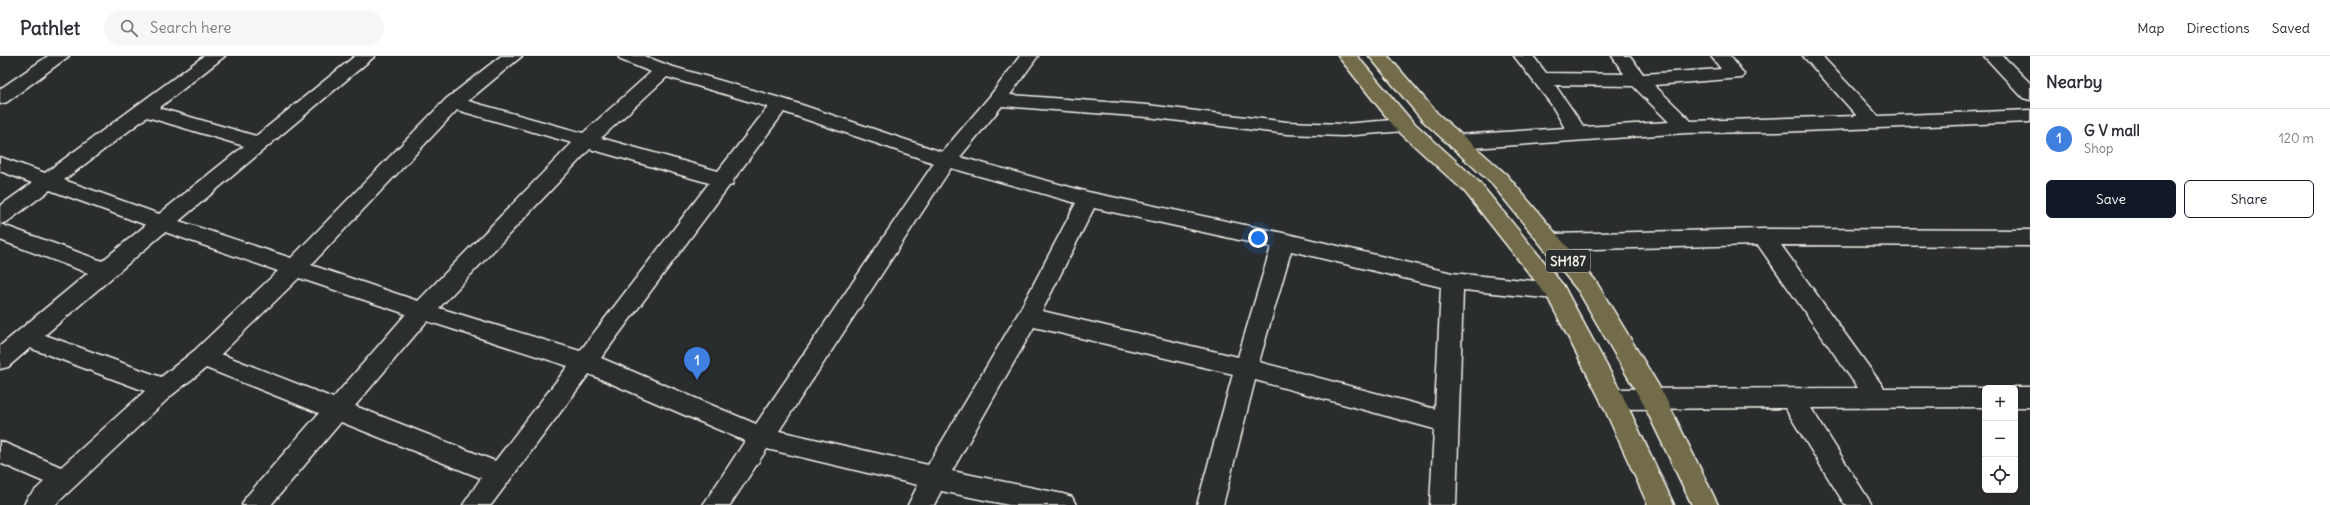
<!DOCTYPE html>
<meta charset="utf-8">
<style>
body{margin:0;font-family:Delius,sans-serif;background:#f7f7f7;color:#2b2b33}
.controls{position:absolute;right:12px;bottom:12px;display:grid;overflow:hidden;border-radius:6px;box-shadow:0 4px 16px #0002}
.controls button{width:36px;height:36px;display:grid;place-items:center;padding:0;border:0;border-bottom:1px solid #e1e1e2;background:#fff;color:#2b2b33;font:20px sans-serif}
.you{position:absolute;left:1258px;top:182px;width:14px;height:14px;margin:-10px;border:3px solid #fff;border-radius:50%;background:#1a73e8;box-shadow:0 0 0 6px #1a73e833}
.badge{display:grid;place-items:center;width:26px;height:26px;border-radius:50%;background:#111827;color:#fff;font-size:13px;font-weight:700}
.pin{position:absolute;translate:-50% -33px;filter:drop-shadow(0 1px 2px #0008)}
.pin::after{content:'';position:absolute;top:21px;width:14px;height:12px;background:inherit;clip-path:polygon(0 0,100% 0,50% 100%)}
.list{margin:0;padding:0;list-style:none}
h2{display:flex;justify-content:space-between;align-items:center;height:52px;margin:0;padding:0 16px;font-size:17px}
h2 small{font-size:13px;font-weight:400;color:#7c7c81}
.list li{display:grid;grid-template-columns:26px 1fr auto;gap:12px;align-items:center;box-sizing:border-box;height:60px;padding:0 16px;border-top:1px solid #e1e1e2}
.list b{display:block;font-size:15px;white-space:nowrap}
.list p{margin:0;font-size:13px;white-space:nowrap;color:#7c7c81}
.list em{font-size:13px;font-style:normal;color:#7c7c81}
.actions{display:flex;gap:8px;padding:12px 16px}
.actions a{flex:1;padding:9px 0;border:1px solid #111827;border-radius:6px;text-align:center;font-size:14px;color:#111827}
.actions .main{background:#111827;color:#fff}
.icon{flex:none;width:22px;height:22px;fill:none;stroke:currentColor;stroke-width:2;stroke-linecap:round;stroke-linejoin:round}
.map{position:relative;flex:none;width:2030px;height:449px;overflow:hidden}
header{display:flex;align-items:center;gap:24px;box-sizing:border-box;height:56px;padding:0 20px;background:#fff;border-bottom:1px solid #e1e1e2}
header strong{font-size:19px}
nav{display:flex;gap:22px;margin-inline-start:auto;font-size:14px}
.search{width:280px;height:36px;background:#f7f7f7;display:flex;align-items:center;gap:10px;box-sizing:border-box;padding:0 14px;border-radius:22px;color:#7c7c81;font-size:15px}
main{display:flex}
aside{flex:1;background:#fff}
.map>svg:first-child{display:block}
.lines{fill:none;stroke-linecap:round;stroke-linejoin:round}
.minor-casing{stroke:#f4f1e8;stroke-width:3}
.primary-casing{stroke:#f4f1e8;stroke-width:3}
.minor{fill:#2a2d2e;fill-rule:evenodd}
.primary{fill:#726c4b;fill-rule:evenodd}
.labels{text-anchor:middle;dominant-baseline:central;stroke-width:3;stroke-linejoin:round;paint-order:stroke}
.shield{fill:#2a2d2e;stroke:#b7b6b0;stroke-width:1}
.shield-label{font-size:13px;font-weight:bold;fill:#f4f1e8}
</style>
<header>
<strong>Pathlet</strong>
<div class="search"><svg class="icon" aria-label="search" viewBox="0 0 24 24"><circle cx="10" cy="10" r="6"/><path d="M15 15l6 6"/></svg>Search here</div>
<nav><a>Map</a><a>Directions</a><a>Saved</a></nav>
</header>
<main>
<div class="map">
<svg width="2030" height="449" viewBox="0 0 2030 449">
<rect width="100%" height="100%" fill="#2a2d2e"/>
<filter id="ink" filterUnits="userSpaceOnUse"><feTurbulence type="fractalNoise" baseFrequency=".025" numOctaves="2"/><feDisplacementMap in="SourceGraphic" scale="8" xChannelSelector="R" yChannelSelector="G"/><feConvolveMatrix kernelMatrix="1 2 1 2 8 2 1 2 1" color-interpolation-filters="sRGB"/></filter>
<g filter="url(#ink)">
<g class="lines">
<g class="minor-casing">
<g id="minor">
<polygon points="48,0 69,0 7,46 0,48 0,33"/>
<path d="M204,0H225L159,52L256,80L355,0H375L179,165L291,202L446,43L501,0H522L468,45L583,77L651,16L621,4L618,0H644L670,10L787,44L942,96L990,40L1020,0H1038L1010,39L1147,49L1287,66L1343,68L1404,63L1411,64L1414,69L1411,74L1404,75L1343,80L1287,78L1147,61L1002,50L960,101L1088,136L1283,177L1452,217L1555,227L1563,229L1566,235L1563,241L1555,243L1463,234L1456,449H1430L1434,373L1255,324L1223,449H1197L1233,318L1034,271L952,415L1063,438L1072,441L1076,449H1009L941,435L934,449H908L918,429L767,393L730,449H703L745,385L589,318L491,449H463L481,422L341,366L271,449H242L246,441L319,357L206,312L172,339L55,449H24L28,441L44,426L0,407V385L61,411L145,335L30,292L8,311L0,313V290L88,217L0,184V150L32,127L0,115V101L45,117ZM667,21L768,51L718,115L601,82ZM457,54L572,87L418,245L311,209ZM784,56L934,107L756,368L601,302L729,130L732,129L734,123ZM147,61L244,90L159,158L64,124ZM590,93L709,127L580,295L439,252ZM951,112L1076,147L1019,256L928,409L779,375ZM50,134L146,169L102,205L0,168L7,166ZM1094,152L1271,191L1238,301L1042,255ZM165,176L278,215L195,294L161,321L45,279ZM1291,195L1441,231L1435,353L1259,306ZM299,222L406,258L333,342L221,298ZM427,265L568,310L495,405L355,350Z"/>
<path d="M1514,0H1533L1546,17L1624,18L1612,0H1630L1643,18L1721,13L1711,0H1730L1744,18L1742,22L1654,29L1691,65L1857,60L1803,0H1822L1878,60L2030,54V66L1777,76L1686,77L1458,93L1451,91L1448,86L1451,81L1458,79L1565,72L1551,48ZM1555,29L1633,30L1669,66L1584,71Z"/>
<polygon points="1984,0 2003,0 2030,27 2030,44 2023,42"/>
<polygon points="1764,173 2030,174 2030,190 1781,189 1884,332 1988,332 1985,332 1985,351 1811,352 1872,449 1845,449 1785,352 1612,353 1603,350 1600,343 1603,336 1612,333 1858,332 1758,189 1553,194 1545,192 1542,186 1545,180 1553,178"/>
<polygon points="2015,331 2030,331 2030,351 2015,351 2015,332 2012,332"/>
</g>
</g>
<g class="primary-casing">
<g id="primary">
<polygon points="1338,0 1357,0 1411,64 1479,126 1563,229 1621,336 1674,449 1648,449 1601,345 1547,240 1465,136 1397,74"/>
<polygon points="1369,0 1388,0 1437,57 1506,118 1595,224 1663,337 1718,449 1692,449 1644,349 1579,236 1492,128 1423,65"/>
</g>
</g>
<use href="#minor" class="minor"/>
<use href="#primary" class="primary"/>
</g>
</g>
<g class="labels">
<rect class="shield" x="1546" y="194" width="44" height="22" rx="3"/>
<g class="shield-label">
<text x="1568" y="205">SH187</text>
</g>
</g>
</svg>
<div class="controls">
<button>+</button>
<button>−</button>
<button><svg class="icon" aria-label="locate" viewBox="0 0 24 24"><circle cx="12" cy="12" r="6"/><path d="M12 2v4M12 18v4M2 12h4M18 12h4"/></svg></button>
</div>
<div class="you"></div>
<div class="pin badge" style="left:697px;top:324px;background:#3f7fe0">1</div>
</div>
<aside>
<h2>Nearby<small></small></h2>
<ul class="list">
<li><span class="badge" style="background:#3f7fe0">1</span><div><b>G V mall</b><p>Shop</p></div><em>120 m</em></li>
</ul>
<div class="actions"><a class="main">Save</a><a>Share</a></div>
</aside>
</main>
